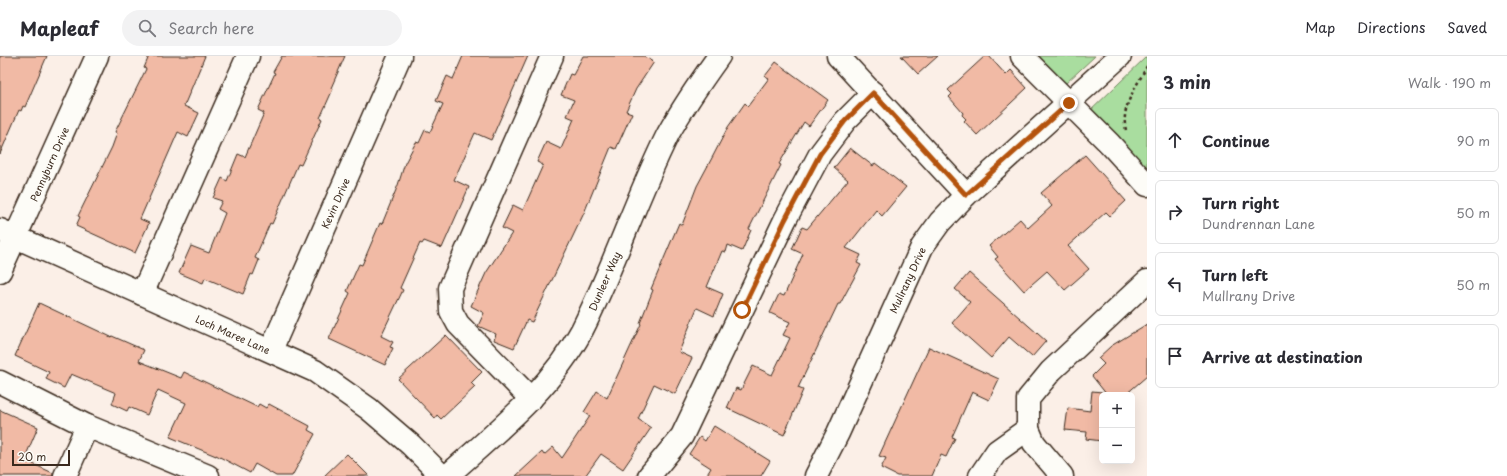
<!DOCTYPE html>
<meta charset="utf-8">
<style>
body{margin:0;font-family:"Playpen Sans",sans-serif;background:#f2f2f3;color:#2b2b33}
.controls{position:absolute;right:12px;bottom:12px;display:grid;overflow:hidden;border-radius:6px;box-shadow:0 4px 16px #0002}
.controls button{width:36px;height:36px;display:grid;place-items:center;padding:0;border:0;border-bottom:1px solid #e1e1e2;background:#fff;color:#2b2b33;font:20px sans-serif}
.scale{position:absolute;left:12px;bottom:10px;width:58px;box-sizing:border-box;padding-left:4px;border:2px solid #3b2a1e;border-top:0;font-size:11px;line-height:14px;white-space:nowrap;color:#3b2a1e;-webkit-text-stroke:3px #fdfcf7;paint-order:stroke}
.stop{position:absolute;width:12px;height:12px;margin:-9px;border:3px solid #b45309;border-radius:50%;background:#fff}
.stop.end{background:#b45309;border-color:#fff;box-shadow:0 1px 4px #0008}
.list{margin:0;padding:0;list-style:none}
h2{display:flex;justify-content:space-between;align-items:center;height:52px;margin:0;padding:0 16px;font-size:17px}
h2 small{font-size:13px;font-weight:400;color:#7c7c81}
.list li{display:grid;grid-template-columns:26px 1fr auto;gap:12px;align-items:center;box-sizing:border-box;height:64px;margin:0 8px 8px;padding:0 8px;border:1px solid #e1e1e2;border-radius:6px}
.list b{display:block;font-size:15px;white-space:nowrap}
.list p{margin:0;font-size:13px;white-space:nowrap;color:#7c7c81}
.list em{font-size:13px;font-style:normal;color:#7c7c81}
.icon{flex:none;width:22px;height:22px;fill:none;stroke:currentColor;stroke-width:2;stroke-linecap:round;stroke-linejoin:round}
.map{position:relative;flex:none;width:1147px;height:420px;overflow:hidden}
header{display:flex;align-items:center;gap:24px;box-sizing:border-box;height:56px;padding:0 20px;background:#fff;border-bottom:1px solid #e1e1e2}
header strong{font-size:19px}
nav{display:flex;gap:22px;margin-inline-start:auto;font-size:14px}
.search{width:280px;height:36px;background:#f2f2f3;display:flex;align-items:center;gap:10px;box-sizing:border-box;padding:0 14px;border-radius:22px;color:#7c7c81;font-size:15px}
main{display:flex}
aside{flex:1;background:#fff}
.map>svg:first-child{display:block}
.green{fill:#a9dd9f;stroke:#72845e}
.building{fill:#f1baa5;stroke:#3b2a1e}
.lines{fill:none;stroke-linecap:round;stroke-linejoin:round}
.minor-casing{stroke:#3b2a1e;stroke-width:25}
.path{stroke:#3b2a1e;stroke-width:2.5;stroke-dasharray:3 3;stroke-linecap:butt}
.minor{stroke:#fdfcf7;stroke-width:22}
.route{stroke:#b45309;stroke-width:5}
.labels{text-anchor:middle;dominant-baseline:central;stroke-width:3.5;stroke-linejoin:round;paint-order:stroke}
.street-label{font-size:10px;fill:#3b2a1e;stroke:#fdfcf7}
</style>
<header>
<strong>Mapleaf</strong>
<div class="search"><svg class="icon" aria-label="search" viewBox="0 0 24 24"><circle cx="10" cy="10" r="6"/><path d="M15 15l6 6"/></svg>Search here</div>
<nav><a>Map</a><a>Directions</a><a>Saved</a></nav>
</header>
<main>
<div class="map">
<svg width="1147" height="420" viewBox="0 0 1147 420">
<rect width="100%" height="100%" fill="#fbefe7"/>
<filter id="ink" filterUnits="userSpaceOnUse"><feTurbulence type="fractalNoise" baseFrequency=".025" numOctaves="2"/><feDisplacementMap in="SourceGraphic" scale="8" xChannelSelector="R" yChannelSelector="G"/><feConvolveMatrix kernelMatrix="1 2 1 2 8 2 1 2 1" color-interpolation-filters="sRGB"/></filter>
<g filter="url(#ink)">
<g class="green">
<polygon points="1038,0 1095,0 1065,28"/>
<polygon points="1147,0 1147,123 1086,59"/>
</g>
<g class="building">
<polygon points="0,0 47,0 25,51 23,50 21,55 19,54 0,98"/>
<polygon points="149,0 205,0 184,50 199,57 188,81 178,76 140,163 149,167 135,197 76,170 80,161 78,160 112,91 117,77 115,76 146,13 144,12"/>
<polygon points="282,0 345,0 331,32 333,33 320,62 322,63 301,109 298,108 272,168 270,167 255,202 259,204 253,219 251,218 243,238 205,222 203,227 179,217 191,190 209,197 225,157 218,153 222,145 213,142 222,122 227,125 238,98 245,101 264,57 258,54 275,17 273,16"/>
<polygon points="463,0 528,0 491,84 475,77 454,124 469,131 442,192 424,185 422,188 420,187 400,232 403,234 381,280 393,286 390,291 393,292 385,309 329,283 350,237 347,235 359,208 362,209 380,167 382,168 398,129 405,107 416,86 419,87 425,74 430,76 443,48 436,45 447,20 453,23"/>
<polygon points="583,0 644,0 654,6 636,33 626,55 632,57 616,93 611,91 584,157 532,266 527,264 514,292 494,284 496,278 478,270 484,257 471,250 486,217 512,177 502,172 513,149 523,154 543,109 537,106 546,86 561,93 574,63 567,60 574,44 561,39 570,18 573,19"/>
<polygon points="901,0 938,0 918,18"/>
<polygon points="985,0 989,0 1006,19 1011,14 1027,32 977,79 964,65 966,63 962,59 963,57 949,41 952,38 948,34"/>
<polygon points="776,6 828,44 809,70 804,66 779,108 781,109 749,173 751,174 742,195 728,189 726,196 722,195 707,231 723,238 714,260 697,252 679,296 692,302 675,338 654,328 638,363 651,372 623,413 601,398 585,420 516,420 542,396 544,399 553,391 562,402 590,360 584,356 597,335 607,342 641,268 640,267 653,234 651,233 679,167 682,169 697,130 713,100 728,71 745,47 748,50 769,22 765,20"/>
<polygon points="850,92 873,110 875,107 906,131 882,160 876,154 846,192 861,199 857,207 861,209 840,248 838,248 798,332 803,334 784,379 727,352 736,332 741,334 753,310 772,319 790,282 783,279 790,266 770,257 779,238 784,240 803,198 792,193 802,171 807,173 848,124 834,112"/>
<polygon points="1085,99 1126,145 1110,160 1106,156 1068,190 1089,213 1065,234 1047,215 1024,235 995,203 998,201 989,190 1020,163 1028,172 1052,150 1041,137"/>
<polygon points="969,217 1046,285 1032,301 1009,281 991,302 952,267 970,246 955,233"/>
<polygon points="39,247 111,281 112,280 144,294 139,305 181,322 184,316 257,351 259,348 266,352 269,348 310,370 308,374 315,378 292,420 276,420 255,408 250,417 216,399 216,400 170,381 186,347 158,334 147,359 129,351 127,355 112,348 116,337 71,318 64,332 46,323 49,316 15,300"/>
<polygon points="1147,268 1147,320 1125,339 1107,339 1092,320 1104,308 1098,302 1111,290"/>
<polygon points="446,279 482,316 471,327 475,331 441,363 437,359 435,362 398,323"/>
<polygon points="929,291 999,323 989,344 972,336 952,381 955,382 946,401 941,399 932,420 897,420 881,412 886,402 879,400"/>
<polygon points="1092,335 1102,336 1102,385 1086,383 1087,376 1065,374 1068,352 1090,355"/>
<polygon points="0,354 38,371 24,404 53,417 53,420 0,420"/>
<polygon points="714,370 770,405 761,420 706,420 711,412 689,398 700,381 705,385"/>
<polygon points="347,398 369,420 324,420"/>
</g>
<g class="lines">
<g class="minor-casing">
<g id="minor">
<polyline points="838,0 966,139"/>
<polyline points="1022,0 1110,88 1147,129"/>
<polyline points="0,174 315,315 369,353 411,389 442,420"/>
<polyline points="0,215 97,0"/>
<polyline points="142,238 248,0"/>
<polyline points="271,294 400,0"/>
<polyline points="0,326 87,370 65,420"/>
<polyline points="531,343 458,268 451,255 450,232 552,0"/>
<polyline points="87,370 208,420"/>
<path d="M447,420C496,376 551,333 582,274C614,211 636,142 668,78C683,51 701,25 719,0"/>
<polyline points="649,420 682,380 785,164 820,98 845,65 873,37"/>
<polyline points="816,420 838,377 922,191 940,166 966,139 1120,0"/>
<polyline points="980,420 997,395 1028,373"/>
<polyline points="1062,420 1034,387 1028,373 1028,343 1051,315 1147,225"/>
</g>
</g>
<path class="path" d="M1126,74C1120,51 1137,30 1147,10"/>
<use href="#minor" class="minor"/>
</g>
</g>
<g class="lines" filter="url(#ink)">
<polyline class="route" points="742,254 785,164 820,98 845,65 873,37 966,139 1069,47"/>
</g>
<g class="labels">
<g class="street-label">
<text transform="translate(49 108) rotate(-66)">Pennyburn Drive</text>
<text transform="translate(335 147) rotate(-66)">Kevin Drive</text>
<text transform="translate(907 224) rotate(-65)">Mullrany Drive</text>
<text transform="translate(604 225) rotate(-66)">Dunleer Way</text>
<text transform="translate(233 278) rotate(24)">Loch Maree Lane</text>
</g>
</g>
</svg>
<div class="controls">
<button>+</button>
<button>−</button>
</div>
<div class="scale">20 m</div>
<div class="stop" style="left:742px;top:254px"></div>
<div class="stop end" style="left:1069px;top:47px"></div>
</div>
<aside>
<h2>3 min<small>Walk · 190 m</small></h2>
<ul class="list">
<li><svg class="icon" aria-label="ahead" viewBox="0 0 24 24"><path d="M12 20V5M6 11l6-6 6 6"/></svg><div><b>Continue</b></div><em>90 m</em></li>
<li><svg class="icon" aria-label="right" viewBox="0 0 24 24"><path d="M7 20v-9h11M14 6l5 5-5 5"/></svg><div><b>Turn right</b><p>Dundrennan Lane</p></div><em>50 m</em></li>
<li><svg class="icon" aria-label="left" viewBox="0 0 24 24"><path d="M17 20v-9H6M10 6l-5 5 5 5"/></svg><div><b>Turn left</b><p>Mullrany Drive</p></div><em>50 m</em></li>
<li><svg class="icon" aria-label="arrive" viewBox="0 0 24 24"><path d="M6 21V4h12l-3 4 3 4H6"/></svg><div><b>Arrive at destination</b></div></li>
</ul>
</aside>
</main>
